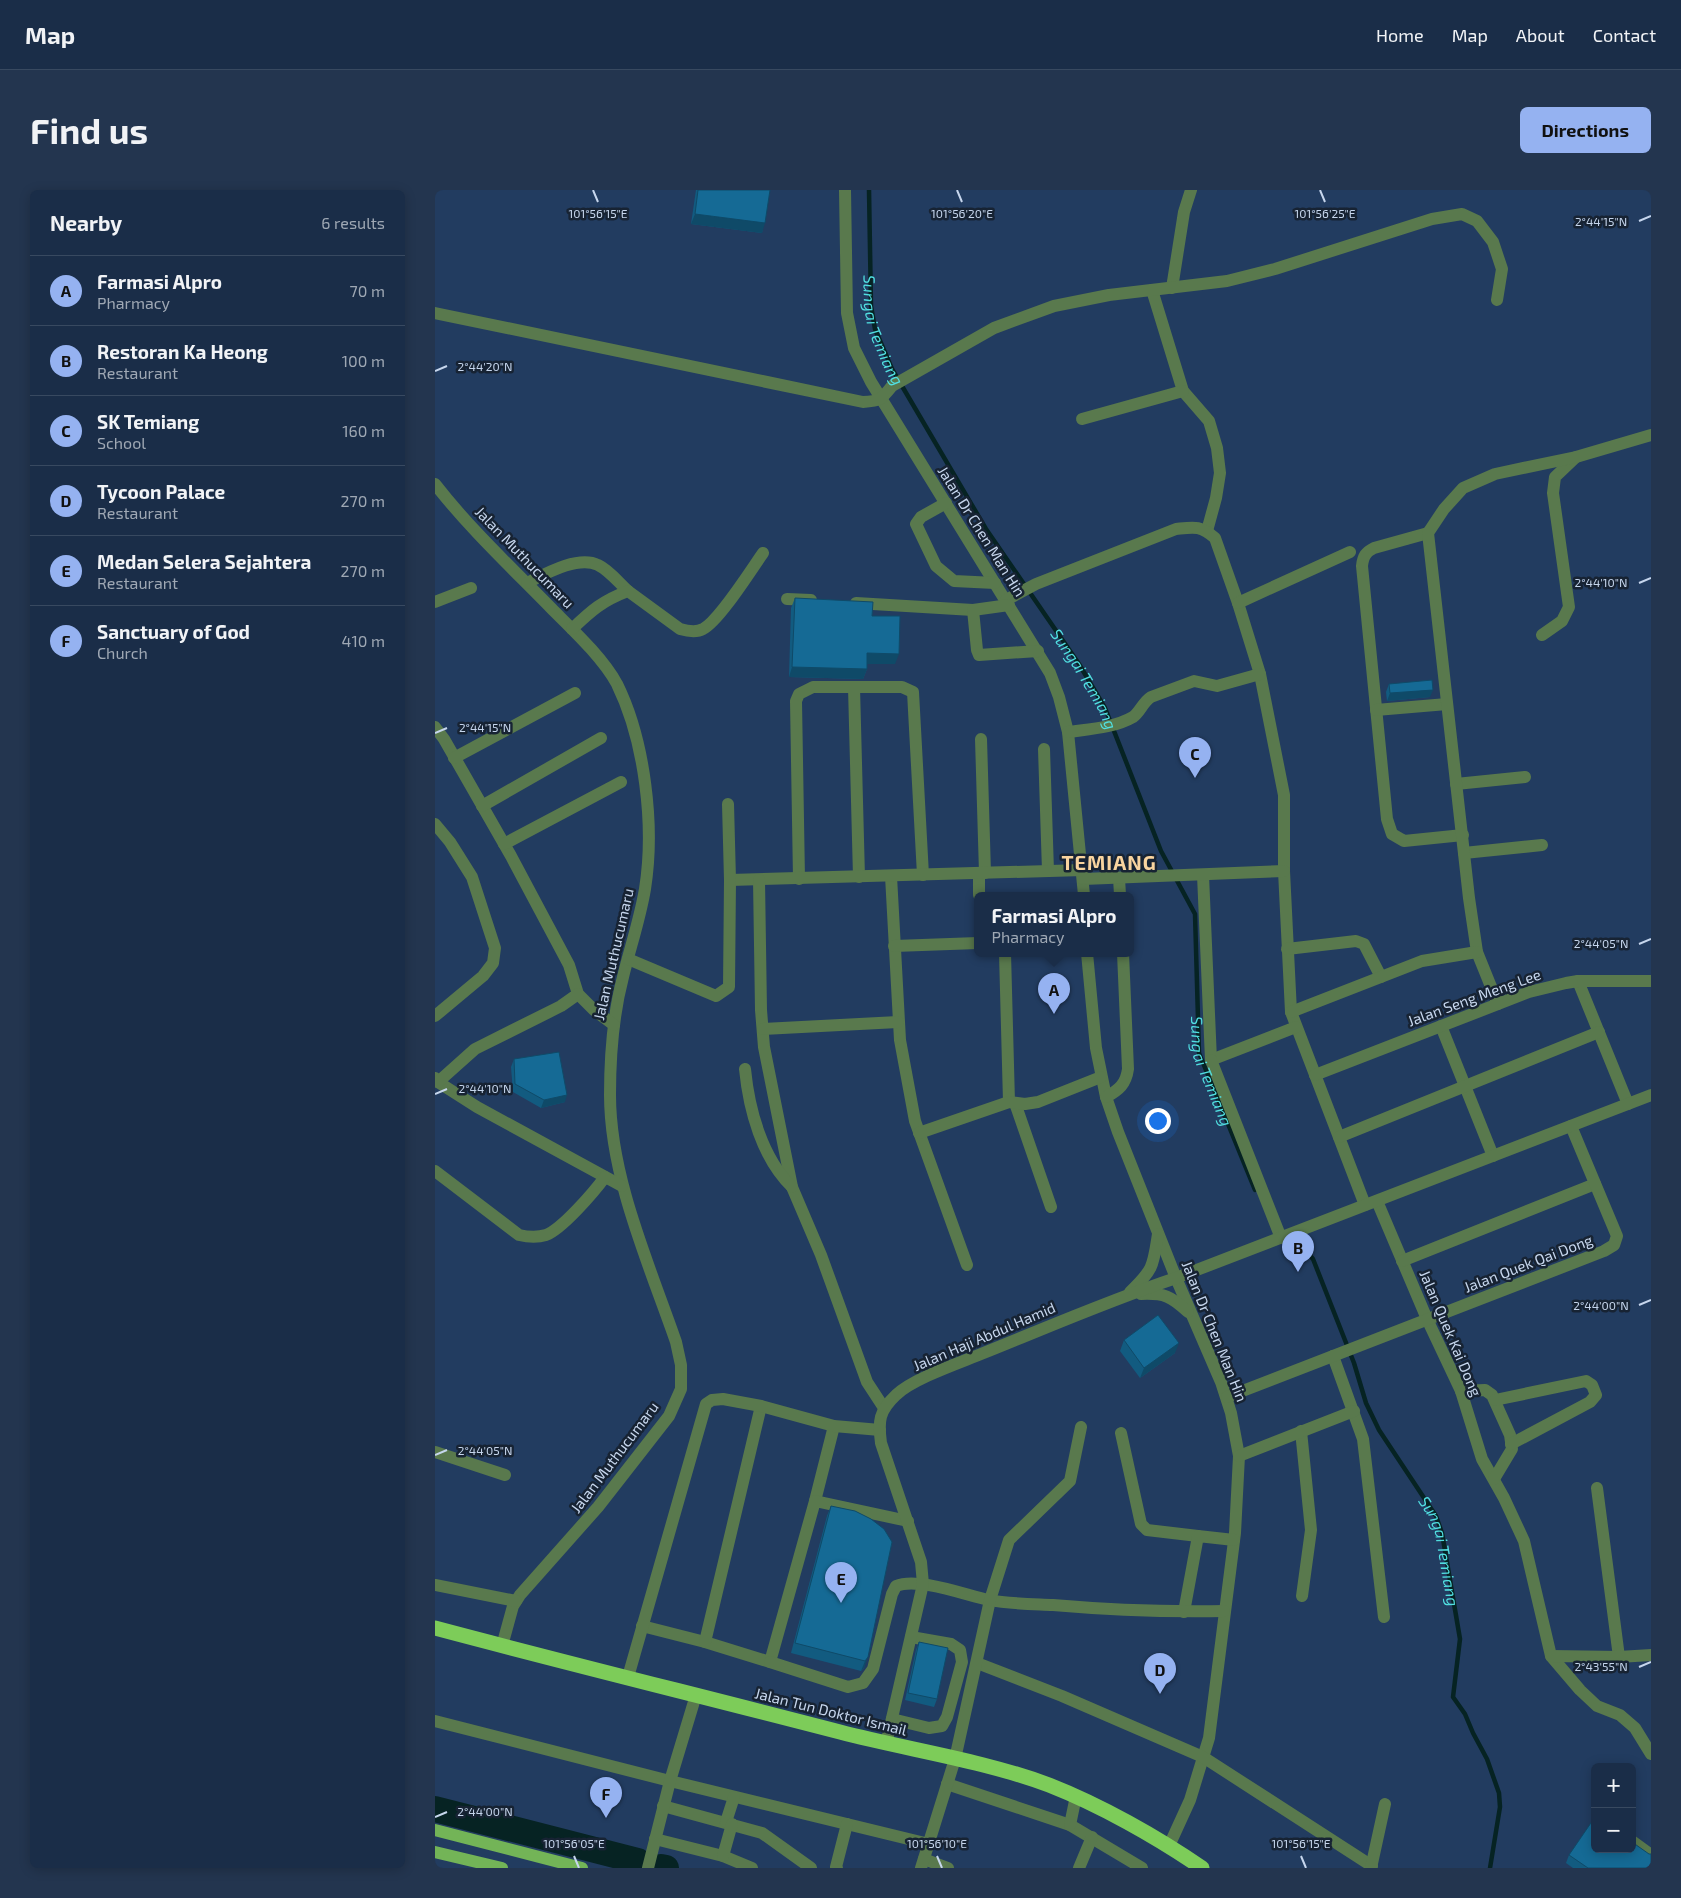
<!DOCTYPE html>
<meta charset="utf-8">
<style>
body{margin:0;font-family:"Exo 2",sans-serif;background:#23354f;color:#f1f3f6}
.controls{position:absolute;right:15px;bottom:15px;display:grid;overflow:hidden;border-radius:8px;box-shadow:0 2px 12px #0003}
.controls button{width:45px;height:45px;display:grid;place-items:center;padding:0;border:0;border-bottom:1px solid #384960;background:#1a2d48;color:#f1f3f6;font:25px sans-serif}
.you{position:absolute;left:722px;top:930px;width:18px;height:18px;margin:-12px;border:4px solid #fff;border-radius:50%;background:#1a73e8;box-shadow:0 0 0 8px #1a73e833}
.badge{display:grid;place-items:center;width:32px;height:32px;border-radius:50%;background:#95b2f1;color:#111;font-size:16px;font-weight:700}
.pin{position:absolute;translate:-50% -41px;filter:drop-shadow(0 1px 2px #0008)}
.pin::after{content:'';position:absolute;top:26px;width:18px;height:15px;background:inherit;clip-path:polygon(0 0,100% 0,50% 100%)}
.popup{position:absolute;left:539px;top:702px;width:160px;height:65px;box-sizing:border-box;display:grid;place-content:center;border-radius:8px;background:#1a2d48;filter:drop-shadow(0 1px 4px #0005);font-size:16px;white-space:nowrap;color:#9fa8b4}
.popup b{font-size:19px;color:#f1f3f6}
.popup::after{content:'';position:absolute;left:50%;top:100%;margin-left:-10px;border:10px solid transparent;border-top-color:#1a2d48}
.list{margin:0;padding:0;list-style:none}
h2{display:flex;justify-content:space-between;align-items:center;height:65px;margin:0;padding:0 20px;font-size:21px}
h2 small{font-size:16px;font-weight:400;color:#9fa8b4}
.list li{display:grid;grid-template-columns:32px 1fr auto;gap:15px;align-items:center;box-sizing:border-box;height:70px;padding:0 20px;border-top:1px solid #384960}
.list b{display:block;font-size:19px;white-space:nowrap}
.list p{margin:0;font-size:16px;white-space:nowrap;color:#9fa8b4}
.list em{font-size:16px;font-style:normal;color:#9fa8b4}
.map{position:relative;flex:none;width:1216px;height:1678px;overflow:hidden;border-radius:8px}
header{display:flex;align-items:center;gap:30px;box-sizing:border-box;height:70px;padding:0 25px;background:#1a2d48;border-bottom:1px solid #384960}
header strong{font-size:24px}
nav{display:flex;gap:28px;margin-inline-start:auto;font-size:18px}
.intro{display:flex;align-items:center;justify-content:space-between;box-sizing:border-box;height:120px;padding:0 30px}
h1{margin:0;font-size:35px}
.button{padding:12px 22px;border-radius:8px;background:#95b2f1;color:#111;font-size:18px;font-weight:700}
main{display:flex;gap:30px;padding:0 30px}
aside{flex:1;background:#1a2d48;border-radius:8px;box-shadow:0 2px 12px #0003}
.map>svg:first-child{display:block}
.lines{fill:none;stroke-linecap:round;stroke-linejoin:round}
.stream{stroke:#062323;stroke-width:4.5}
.river{stroke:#062323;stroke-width:26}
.minor{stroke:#59794d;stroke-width:12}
.major{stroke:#73b457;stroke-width:12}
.highway{stroke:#7dcc59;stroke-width:15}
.wall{fill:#125b80}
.shaded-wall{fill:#0f4a68}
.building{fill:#156a95;stroke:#0f4a68}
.ticks{fill:none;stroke:#c6d6ed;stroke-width:2}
.labels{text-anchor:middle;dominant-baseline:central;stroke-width:5;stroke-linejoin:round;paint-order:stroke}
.street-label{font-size:15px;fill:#c6d6ed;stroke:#172333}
.water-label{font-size:16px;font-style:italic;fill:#51dfe1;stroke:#172333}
.district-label{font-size:20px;font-weight:bold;letter-spacing:1px;fill:#f9d49f;stroke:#172333}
.ticks-label{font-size:12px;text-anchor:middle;fill:#c6d6ed;stroke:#172333;stroke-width:5;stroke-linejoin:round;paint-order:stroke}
</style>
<header>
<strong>Map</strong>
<nav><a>Home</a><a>Map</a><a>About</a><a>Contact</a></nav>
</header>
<div class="intro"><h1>Find us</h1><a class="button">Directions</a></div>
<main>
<aside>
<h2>Nearby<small>6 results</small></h2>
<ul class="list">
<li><span class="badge">A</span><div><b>Farmasi Alpro</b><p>Pharmacy</p></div><em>70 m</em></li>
<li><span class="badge">B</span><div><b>Restoran Ka Heong</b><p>Restaurant</p></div><em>100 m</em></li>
<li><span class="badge">C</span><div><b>SK Temiang</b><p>School</p></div><em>160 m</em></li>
<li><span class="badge">D</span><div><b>Tycoon Palace</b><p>Restaurant</p></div><em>270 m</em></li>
<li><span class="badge">E</span><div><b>Medan Selera Sejahtera</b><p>Restaurant</p></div><em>270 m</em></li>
<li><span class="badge">F</span><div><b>Sanctuary of God</b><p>Church</p></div><em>410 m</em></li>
</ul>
</aside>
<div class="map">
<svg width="1216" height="1678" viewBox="0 0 1216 1678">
<rect width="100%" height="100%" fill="#223c60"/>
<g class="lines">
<g class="stream">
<path id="s1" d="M434,0L436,116L440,139L457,179L551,339L644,474L670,518L726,661L760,724L764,863L820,1000"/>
<path id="s2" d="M871,1061L878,1069L919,1173L931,1213L944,1240L1001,1326L1007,1343L1025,1449L1018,1507L1030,1524L1038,1543L1052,1569L1064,1603L1065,1617L1055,1678"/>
</g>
<g class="river">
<polyline points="0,1619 203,1671"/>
<polyline points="226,1677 231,1678"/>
</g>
<g class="minor">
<polyline points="410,0 412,123 419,158 436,192 615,483 624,507 633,542 649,705"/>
<polyline points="737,98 749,22 756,0"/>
<polyline points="717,100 748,201 774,231 782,258 785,283 781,308 772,341"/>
<path d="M0,123L428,212C445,211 446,210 457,196L559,138L619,116L674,105L792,91L840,79L997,29L1027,24L1042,31L1058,52L1067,79L1062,110"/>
<polyline points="647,229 748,201"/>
<path d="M0,294C35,339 77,378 117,419C138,440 168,468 182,494C210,551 220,636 210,699C205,729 195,758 188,787C178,825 175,865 175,905C175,987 214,1074 241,1152L246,1175V1199L234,1226L163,1317L85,1405L78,1416L67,1456"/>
<polyline points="511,313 486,327 481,334 501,376 519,391 560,393"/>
<path d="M993,343L939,358C931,362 928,366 927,376L952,629L957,644L969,651L1028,645"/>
<path d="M92,393C110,384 143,365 163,375C174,380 184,393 193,401"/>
<polyline points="352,409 376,410"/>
<path d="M571,410L601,394L741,339C759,337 765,335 780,348L803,413L825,484L849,605V681L856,822L930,1015"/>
<polyline points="0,412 36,398"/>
<polyline points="421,413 538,420"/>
<polyline points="803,413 915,362"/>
<polyline points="574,415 538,420 542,460 544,465 603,461"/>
<path d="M137,439C157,420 167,411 193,401L245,439C252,441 261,443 268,439C284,431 316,380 328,363"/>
<polyline points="1107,445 1127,431 1134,417 1118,303 1120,287 1141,267"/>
<polyline points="419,497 424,687"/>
<polyline points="941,520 1012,514"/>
<polyline points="0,537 9,549 76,666 134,775 143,804 159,820 179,835"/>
<path d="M633,542C654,539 679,538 698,527C705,522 708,512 716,507L759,491L782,496L825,484"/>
<polyline points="546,549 550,683"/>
<polyline points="609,559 613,681"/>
<polyline points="19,568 140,503"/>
<polyline points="1021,594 1090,587"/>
<polyline points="47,616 166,548"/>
<polyline points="0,634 15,652 37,687 60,758 58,773 48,786 0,826"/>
<polyline points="69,654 186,592"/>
<polyline points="1029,663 1107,655"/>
<polyline points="544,683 544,705"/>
<polyline points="768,685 776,870 861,837"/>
<polyline points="456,686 465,850 480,931 532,1075"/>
<polyline points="684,688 685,705"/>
<polyline points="364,689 361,511 364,504 378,497 467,497 478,502 488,685"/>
<polyline points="648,689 849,681"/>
<polyline points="295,690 648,680"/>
<polyline points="324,690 326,820 329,857 357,997 386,1065 432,1192 449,1218"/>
<polyline points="459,756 543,753"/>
<polyline points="852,759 921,751 929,754 946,787"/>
<polyline points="570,763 574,912"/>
<polyline points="652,763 661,858 671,907 683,942 741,1088 786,1192 796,1223 804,1266 800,1343 774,1548 755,1610 734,1656"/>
<polyline points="193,769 281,806 294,797 295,690 293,614"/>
<polyline points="1143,791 1193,914"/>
<polyline points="1063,814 1042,762 1034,708 993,343 1009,319 1028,298 1060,284 1141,267 1216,245"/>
<polyline points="856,822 987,771 1042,762"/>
<polyline points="1006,836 1058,966"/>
<polyline points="328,839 463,832"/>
<polyline points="776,870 846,1048"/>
<path d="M310,879C314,920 327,968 357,997"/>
<polyline points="880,885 1094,802 1131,793 1143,791 1216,791"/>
<polyline points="0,888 3,892 42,917 187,996"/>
<polyline points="3,892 40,859 126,816 143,804"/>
<path d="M671,907C684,900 691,894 693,879L688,763"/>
<polyline points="580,913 616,1017"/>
<polyline points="484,943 574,912 590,914 603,912 666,887"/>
<polyline points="904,947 1164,842"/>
<path d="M0,981L84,1045C93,1047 101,1048 111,1045C127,1039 159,1002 170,987"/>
<polyline points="942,1011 992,1129 1026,1201 1047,1269 1069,1308 1089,1351 1116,1466 1145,1500 1162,1516 1185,1525 1200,1538 1216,1564"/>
<polyline points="967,1071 1160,994"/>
<path d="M695,1102C719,1079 718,1076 723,1044"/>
<path d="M706,1104C729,1103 736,1106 753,1122"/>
<polyline points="898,1166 928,1249 949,1427"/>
<polyline points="1026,1201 1050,1200 1057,1205 1075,1245 1077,1259 1059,1289"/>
<polyline points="792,1207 1169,1061 1179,1055 1182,1046 1136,936"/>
<polyline points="1060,1210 1151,1191 1157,1195 1161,1205 1155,1212 1076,1254"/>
<polyline points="866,1241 876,1340 867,1406"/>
<polyline points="686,1243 706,1334 712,1340 763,1346"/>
<polyline points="0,1262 70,1285"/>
<polyline points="804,1266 919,1221"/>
<polyline points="1162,1298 1184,1467"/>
<polyline points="380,1311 399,1236"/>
<polyline points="0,1395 81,1411"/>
<polyline points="749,1422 763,1346 799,1350"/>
<polyline points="207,1436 270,1452 335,1472 380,1311 473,1331"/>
<polyline points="270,1452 326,1216"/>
<polyline points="1116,1466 1184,1467 1216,1465"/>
<path d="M335,1472L413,1497L428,1493L438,1479L457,1404L461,1396C483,1387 530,1405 554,1410C575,1414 597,1414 618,1415C675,1420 732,1422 789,1421"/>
<polyline points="542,1473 627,1506 768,1567 937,1676"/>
<polyline points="193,1487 271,1214 277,1210 288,1209 326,1216 399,1236 445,1240"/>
<polyline points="457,1529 494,1538 507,1536 512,1527 527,1472 525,1460 516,1454 476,1447"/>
<polyline points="0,1531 235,1591 494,1654"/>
<path d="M451,1554L488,1394L486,1372L446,1253C443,1231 444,1221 461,1205C477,1189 524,1173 546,1164C611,1138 675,1110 741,1088L1216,905"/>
<polyline points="512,1594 635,1635 707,1678"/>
<polyline points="228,1616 327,1643 376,1678"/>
<polyline points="291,1632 299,1607"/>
<polyline points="635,1635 641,1606"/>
<polyline points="220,1649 288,1666 317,1678"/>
<polyline points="1197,1651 1216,1665"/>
<polyline points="288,1666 297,1634"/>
<polyline points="489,1669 513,1678"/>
<polyline points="213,1678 235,1591 261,1505"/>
<polyline points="402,1678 401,1677 412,1634"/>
<polyline points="486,1678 520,1569 555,1410 574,1350 635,1291 646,1237"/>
<polyline points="644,1678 657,1647"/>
<polyline points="936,1678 950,1614"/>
</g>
<g class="major">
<polyline points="0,1640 147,1678"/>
<polyline points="0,1662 67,1678"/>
</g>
<path class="highway" d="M0,1438C135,1474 270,1507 405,1542C474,1560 547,1570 614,1595C665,1615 722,1647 767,1678"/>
</g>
<g class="wall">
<polygon points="261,0 335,0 327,43 256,34"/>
<polygon points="360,408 437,426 460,474 432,474 432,479 428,489 354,487 356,418"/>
<polygon points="954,494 995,507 952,511 951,502"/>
<polygon points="79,869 130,912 106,918 78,902 76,877"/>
<polygon points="689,1150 740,1163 705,1188 685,1161"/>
<polygon points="396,1316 457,1352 429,1478 426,1481 356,1463 392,1326"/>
<polygon points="484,1452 502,1509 499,1517 470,1510 481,1460"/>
<polygon points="1134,1665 1216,1678 1138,1678 1131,1673"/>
</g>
<g class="shaded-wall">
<polygon points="260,24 330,33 327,43 256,34"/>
<polygon points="432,463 464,464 460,474 429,474"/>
<polygon points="357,477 432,479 428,489 354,487"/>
<polygon points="998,500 995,507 952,511 955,503"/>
<polygon points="132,905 130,912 106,918 109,910"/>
<polygon points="744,1153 740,1163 705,1188 709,1178"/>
<polygon points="433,1467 429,1478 426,1481 430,1471"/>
</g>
<g class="building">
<polygon points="263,0 335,0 330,33 260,24"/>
<polygon points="360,408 438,412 437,426 465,426 464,464 432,463 432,479 357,477"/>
<polygon points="997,490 998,500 955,503 954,494"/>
<polygon points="124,862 132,905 109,910 80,894 79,869"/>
<polygon points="723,1125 744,1153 709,1178 689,1150"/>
<polygon points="396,1316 420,1321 436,1329 449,1339 457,1352 433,1467 430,1471 360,1453"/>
<polygon points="484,1452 513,1458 502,1509 473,1503"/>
<polygon points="1160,1627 1160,1659 1197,1659 1197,1652 1214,1664 1216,1664 1216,1678 1153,1678 1134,1665"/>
</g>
<path class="ticks" d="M158,0L163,12M522,0L527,12M885,0L890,12M1204,31L1216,26M0,181L12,176M1204,393L1216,388M0,543L12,538M1204,754L1216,749M0,904L12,899M1204,1115L1216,1110M0,1265L12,1260M1204,1477L1216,1472M0,1627L12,1622M139,1666L144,1678M502,1666L507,1678M866,1666L871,1678"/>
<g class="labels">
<g class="street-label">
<text transform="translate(547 341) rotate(58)">Jalan Dr Chen Man Hin</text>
<text transform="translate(90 367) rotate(46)">Jalan Muthucumaru</text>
<text transform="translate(178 764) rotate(-77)">Jalan Muthucumaru</text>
<text transform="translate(1039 807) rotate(-20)">Jalan Seng Meng Lee</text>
<text transform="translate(1093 1073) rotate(-21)">Jalan Quek Qai Dong</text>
<text transform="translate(780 1141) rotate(68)">Jalan Dr Chen Man Hin</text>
<text transform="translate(1016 1143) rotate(67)">Jalan Quek Kai Dong</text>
<text transform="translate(549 1146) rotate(-23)">Jalan Haji Abdul Hamid</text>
<text transform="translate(179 1267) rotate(-53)">Jalan Muthucumaru</text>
<text transform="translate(396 1521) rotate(14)">Jalan Tun Doktor Ismail</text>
</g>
<g class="water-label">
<text stroke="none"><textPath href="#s1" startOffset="142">Sungai Temiang</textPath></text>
<text stroke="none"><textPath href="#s1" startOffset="548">Sungai Temiang</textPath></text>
<text stroke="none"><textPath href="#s1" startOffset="968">Sungai Temiang</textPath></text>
<text stroke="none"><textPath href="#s2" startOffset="332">Sungai Temiang</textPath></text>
</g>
<g class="district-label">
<text x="674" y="672">TEMIANG</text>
</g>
</g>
<g class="ticks-label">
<text x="163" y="28">101°56'15"E</text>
<text x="527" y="28">101°56'20"E</text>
<text x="890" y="28">101°56'25"E</text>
<text x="1166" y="36">2°44'15"N</text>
<text x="50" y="181">2°44'20"N</text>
<text x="1166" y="397">2°44'10"N</text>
<text x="50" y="542">2°44'15"N</text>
<text x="1166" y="758">2°44'05"N</text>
<text x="50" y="903">2°44'10"N</text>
<text x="1166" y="1120">2°44'00"N</text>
<text x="50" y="1265">2°44'05"N</text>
<text x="1166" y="1481">2°43'55"N</text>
<text x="50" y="1626">2°44'00"N</text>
<text x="139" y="1658">101°56'05"E</text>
<text x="502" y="1658">101°56'10"E</text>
<text x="866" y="1658">101°56'15"E</text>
</g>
</svg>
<div class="controls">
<button>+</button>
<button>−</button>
</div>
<div class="you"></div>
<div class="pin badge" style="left:619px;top:824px">A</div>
<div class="popup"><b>Farmasi Alpro</b>Pharmacy</div>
<div class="pin badge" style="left:863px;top:1082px">B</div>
<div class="pin badge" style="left:760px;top:588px">C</div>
<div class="pin badge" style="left:725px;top:1504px">D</div>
<div class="pin badge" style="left:406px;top:1413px">E</div>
<div class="pin badge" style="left:171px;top:1628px">F</div>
</div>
</main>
